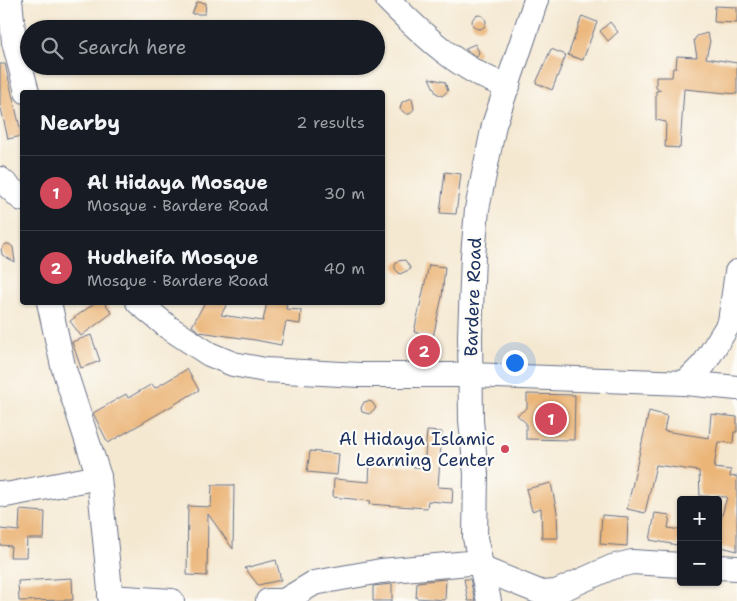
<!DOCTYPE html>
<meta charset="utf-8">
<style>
body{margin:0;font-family:"Shantell Sans",sans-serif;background:#20242c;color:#f1f3f6}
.controls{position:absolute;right:15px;bottom:15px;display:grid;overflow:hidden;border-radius:5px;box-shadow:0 1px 4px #0004}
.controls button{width:45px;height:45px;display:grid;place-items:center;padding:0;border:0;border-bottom:1px solid #363941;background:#171b24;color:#f1f3f6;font:25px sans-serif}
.you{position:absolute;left:514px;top:362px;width:18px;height:18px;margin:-12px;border:4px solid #fff;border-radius:50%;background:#1a73e8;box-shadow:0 0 0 8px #1a73e833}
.badge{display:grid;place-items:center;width:32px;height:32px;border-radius:50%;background:#d1495b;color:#fff;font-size:16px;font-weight:700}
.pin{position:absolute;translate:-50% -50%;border:2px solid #fff;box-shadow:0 1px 5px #0006}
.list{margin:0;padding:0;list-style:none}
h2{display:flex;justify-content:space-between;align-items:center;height:65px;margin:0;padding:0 20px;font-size:21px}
h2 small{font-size:16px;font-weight:400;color:#9ea1a6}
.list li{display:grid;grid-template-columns:32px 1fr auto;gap:15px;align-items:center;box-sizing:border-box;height:75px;padding:0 20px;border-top:1px solid #363941}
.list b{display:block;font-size:19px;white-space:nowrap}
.list p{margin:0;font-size:16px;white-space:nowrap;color:#9ea1a6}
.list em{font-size:16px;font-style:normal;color:#9ea1a6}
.icon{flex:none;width:28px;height:28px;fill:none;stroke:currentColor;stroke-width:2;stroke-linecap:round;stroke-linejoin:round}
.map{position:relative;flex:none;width:737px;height:601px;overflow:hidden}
.search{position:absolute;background:#171b24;box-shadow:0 1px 4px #0004;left:20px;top:20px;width:365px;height:55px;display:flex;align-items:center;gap:12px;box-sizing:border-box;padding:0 18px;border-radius:28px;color:#9ea1a6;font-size:19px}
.panel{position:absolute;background:#171b24;box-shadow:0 1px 4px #0004;left:20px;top:90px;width:365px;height:215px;border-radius:5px}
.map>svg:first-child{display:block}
.building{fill:#ebb578}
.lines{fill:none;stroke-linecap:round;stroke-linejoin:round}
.minor-casing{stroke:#677086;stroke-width:26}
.minor{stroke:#fff;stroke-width:24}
.poi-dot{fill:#d1495b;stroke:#fdfcf7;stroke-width:2}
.labels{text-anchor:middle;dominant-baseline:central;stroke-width:4.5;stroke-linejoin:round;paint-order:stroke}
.street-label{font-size:18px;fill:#1b2f5e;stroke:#fdfcf7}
.poi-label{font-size:18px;fill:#1b2f5e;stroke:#fdfcf7;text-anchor:end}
</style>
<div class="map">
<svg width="737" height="601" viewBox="0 0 737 601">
<rect width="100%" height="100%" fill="#fdfcf7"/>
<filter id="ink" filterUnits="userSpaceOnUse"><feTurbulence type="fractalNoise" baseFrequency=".02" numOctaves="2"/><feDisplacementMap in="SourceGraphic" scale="10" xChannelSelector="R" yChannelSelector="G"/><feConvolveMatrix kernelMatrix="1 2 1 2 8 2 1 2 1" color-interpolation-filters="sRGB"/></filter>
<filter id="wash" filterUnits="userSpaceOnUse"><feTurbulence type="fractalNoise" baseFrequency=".0096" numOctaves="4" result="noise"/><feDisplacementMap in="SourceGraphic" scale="20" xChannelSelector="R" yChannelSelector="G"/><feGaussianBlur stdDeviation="1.12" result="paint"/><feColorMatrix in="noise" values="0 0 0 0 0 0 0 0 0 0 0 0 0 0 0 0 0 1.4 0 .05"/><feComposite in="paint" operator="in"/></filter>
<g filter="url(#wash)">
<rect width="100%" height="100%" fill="#f4e8d1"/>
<g id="blocks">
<g class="building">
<polygon points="197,2 206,3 205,14 192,14"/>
<polygon points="715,6 737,7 737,23 714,22"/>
<circle cx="479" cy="22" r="7"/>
<polygon points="582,16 597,22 583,60 568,55"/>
<polygon points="610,22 618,32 608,41 600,31"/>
<polygon points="707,33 710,41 706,58 737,63 737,94 684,89 680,148 665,147 666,122 656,120 656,91 661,90 656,88 656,77 672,77 673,68 676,68 677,56 697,57 694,40 697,36"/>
<polygon points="475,44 479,52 477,57 466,50 466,48"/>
<polygon points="551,49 566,55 552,90 536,83"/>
<polygon points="0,64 5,64 22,136 8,139 0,104"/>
<polygon points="429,78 445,82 448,91 442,96 436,93"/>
<polygon points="412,98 414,109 410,114 406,114 400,109 401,105 402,102"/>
<polygon points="445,172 461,174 456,214 440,213"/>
<polygon points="6,244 9,244 13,247 15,262 2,255 1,249"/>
<polygon points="405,260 411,269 400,274 395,269 395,265 398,261"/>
<polygon points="429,265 445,267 442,297 433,337 414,332"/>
<polygon points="96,302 104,302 112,313 81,336 70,321"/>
<polygon points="205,302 228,302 221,315 263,321 267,302 287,302 286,309 301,310 300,324 286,322 281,345 255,340 200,332 192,326"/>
<polygon points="91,335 100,361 81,368 72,342"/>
<polygon points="187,369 199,390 108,443 93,413 126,394 128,398 152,384 155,388"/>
<polygon points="527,394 575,395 574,440 526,439 526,423 517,415 527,408"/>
<polygon points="368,401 372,402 376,408 369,414 362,412 361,408 364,402"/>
<polygon points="649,411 667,416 664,431 709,438 711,414 737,417 737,432 734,432 733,443 718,442 714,468 731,470 730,477 737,476 737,551 718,546 718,530 727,497 700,496 699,471 656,465 645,513 627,509"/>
<polygon points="427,431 442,432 438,487 453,488 452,503 428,501 427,508 368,504 371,501 333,497 334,479 369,482 370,462 424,468"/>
<polygon points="310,451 339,454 337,475 307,472"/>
<polygon points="551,483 557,512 558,538 542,538 541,508 532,511 526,489"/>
<polygon points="212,485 234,485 233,549 208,514 207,576 187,575 188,506 211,507"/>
<polygon points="20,510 45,512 44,539 27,539 26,557 10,557 11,546 0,545 0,529 19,531"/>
<polygon points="655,513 670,515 668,528 680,530 677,545 650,540"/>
<polygon points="602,515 628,517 627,546 600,544"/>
<polygon points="276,560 281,580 258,585 245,568"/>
<polygon points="72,578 73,600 19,601 18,581"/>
<polygon points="446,579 445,600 416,598 417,582"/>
<polygon points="464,579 470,579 475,601 468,601"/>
<polygon points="392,584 392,601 373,601 373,586"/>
</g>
</g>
</g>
<g filter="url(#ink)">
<use href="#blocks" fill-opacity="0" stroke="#677086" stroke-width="1"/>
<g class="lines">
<g class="minor-casing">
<g id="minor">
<polyline points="10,0 14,42 27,92"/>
<path d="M388,0C422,34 461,72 508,86"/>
<polyline points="0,179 22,199"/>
<polyline points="49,302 63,366 99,477 111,601"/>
<polyline points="138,302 168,327 209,354 233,364 265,370 360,375 470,375 685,383 737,388"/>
<polyline points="685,383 704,364 730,322 737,272"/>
<polyline points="0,493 6,495 99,477"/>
<polyline points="718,567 737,568"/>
<polyline points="483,569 542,593 556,592 612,567 632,562 681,565"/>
<polyline points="110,597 172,601"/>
<polyline points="268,601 284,601 314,583 381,571 480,562"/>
<polyline points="489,601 475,538 476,474 471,420 470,336 473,256 477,209 494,125 536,0"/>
</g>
</g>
<use href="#minor" class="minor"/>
</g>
</g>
<circle class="poi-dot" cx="505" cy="449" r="5"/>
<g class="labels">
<g class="street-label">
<text transform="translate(473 297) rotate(-88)">Bardere Road</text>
</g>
<g class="poi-label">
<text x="495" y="439">Al Hidaya Islamic<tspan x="495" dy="21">Learning Center</tspan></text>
</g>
</g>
</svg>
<div class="controls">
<button>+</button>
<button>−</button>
</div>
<div class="you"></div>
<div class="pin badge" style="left:551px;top:419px">1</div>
<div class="pin badge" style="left:424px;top:351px">2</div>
<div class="search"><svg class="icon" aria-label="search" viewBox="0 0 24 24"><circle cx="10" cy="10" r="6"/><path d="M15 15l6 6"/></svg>Search here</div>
<section class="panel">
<h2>Nearby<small>2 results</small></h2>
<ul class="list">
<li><span class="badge">1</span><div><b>Al Hidaya Mosque</b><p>Mosque · Bardere Road</p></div><em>30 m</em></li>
<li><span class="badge">2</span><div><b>Hudheifa Mosque</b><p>Mosque · Bardere Road</p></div><em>40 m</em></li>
</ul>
</section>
</div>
